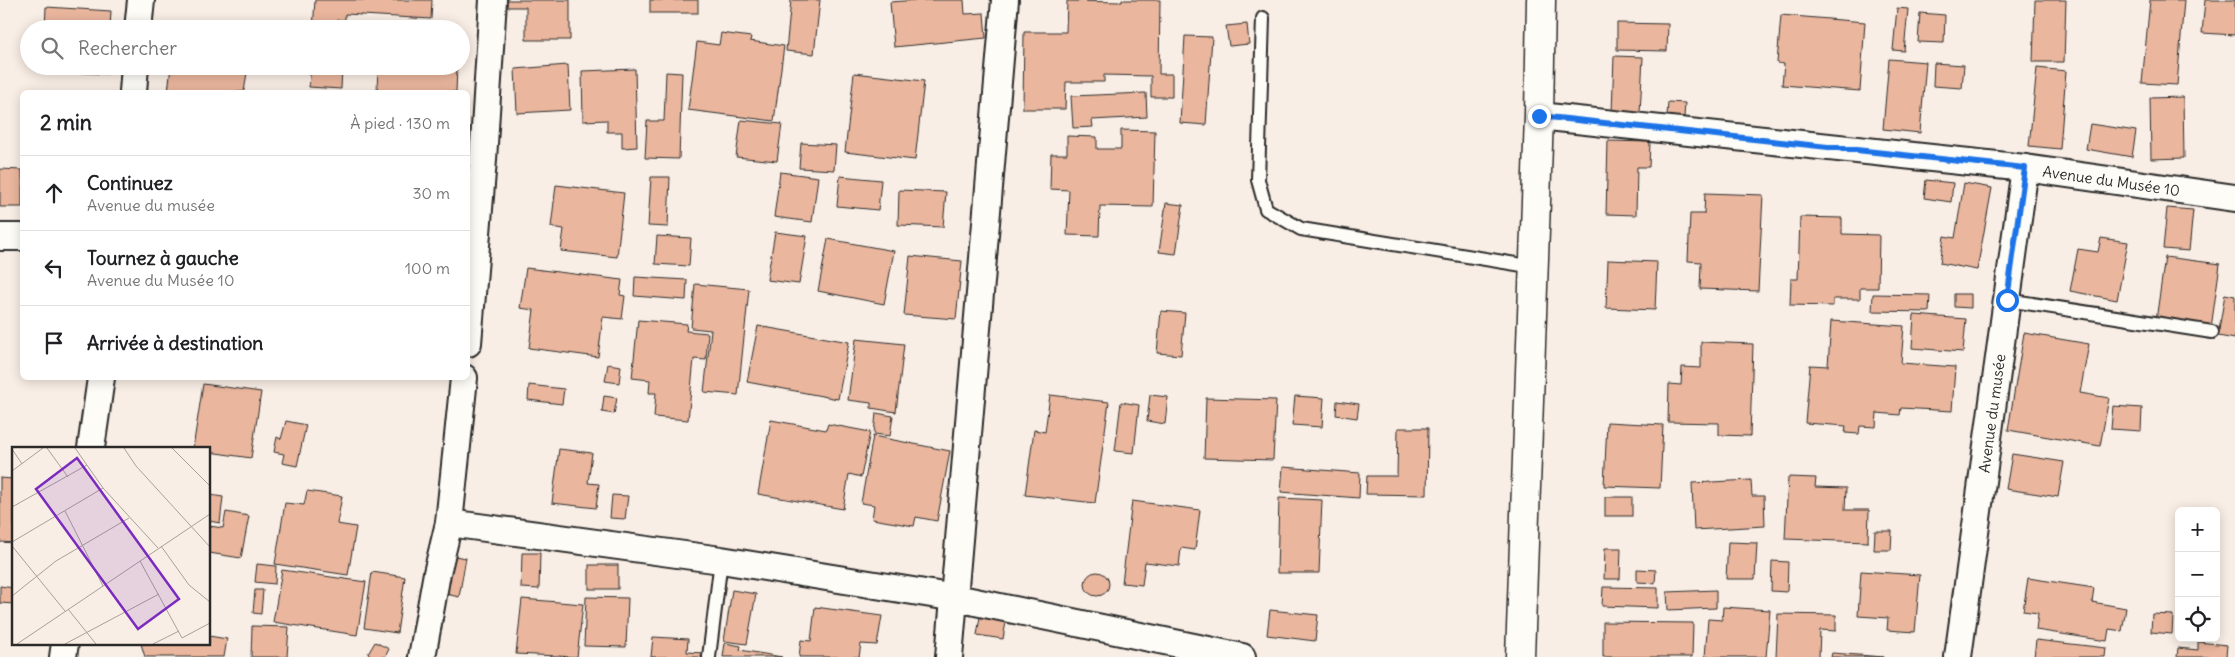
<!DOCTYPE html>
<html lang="fr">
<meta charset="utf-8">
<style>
body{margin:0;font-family:Delius,sans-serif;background:#f2f2f2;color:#202124}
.controls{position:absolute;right:15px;bottom:15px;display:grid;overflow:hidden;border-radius:8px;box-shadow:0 2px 12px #0003}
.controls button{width:45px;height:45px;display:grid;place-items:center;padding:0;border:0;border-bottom:1px solid #e0e0e0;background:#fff;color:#202124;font:25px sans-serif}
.stop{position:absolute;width:15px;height:15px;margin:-11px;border:4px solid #1a73e8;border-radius:50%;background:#fff}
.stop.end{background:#1a73e8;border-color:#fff;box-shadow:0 1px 5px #0008}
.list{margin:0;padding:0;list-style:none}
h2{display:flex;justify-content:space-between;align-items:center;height:65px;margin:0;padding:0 20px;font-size:21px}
h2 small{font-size:16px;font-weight:400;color:#757577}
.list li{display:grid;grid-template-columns:32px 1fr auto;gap:15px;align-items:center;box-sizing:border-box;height:75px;padding:0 20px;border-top:1px solid #e0e0e0}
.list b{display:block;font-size:19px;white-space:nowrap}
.list p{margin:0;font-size:16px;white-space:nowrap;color:#757577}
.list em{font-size:16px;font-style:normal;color:#757577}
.icon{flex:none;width:28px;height:28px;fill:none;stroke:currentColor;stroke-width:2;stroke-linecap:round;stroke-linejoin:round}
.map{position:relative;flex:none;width:2235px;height:657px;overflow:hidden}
.search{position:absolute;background:#fff;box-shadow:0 2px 12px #0003;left:20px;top:20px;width:450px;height:55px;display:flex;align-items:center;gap:12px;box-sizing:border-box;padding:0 18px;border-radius:28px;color:#757577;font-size:19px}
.panel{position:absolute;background:#fff;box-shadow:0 2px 12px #0003;left:20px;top:90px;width:450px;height:290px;border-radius:8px}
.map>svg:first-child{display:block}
.building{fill:#eab69d;stroke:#2b2b2b}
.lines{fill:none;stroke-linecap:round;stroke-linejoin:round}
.lane-casing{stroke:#2b2b2b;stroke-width:16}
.street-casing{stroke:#2b2b2b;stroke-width:30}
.secondary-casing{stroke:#2b2b2b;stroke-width:31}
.lane{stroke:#fdfcf7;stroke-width:12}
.street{stroke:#fdfcf7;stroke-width:26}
.secondary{stroke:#fdfcf7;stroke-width:28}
.route{stroke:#1a73e8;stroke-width:6}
.labels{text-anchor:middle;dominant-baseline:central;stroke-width:4.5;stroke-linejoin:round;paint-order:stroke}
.street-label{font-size:15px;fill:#2b2b2b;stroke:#fdfcf7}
.inset-road{fill:none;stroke:#a7a09b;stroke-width:1}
.view{fill:#7b2cbf;fill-opacity:0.15;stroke:#7b2cbf;stroke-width:2.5}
.inset-edge{fill:none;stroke:#2b2b2b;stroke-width:2.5}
</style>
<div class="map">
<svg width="2235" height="657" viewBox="0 0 2235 657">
<rect width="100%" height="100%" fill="#f9eee5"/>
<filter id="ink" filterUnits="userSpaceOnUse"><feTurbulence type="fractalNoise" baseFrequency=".02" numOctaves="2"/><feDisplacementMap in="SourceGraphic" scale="10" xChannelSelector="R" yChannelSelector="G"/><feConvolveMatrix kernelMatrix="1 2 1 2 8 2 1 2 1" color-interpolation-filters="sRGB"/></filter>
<g filter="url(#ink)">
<g class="building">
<polygon points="315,0 432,0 431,19 345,14 345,20 337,20 337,29 313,29"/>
<polygon points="502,0 570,0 570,40 526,40 526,7 502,7"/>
<rect x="650" y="0" width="48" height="13"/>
<polygon points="791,0 820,0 814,54 786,51"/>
<polygon points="918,0 964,0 965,14 984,13 986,38 894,47 890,2"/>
<polygon points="1122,0 1160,0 1159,74 1172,74 1172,97 1151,97 1151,76 1104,75 1104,82 1066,82 1065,109 1023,109 1024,32 1066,32 1067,1 1122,2"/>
<polygon points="2035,0 2066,0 2064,62 2033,62"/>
<polygon points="2150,0 2184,0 2177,85 2142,83"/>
<polygon points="2205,0 2235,0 2235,35 2202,33"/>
<polygon points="46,7 111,11 110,29 45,29"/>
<polygon points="1897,8 1908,9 1904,51 1893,50"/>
<polygon points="1920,13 1945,15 1944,43 1918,42"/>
<polygon points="1781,15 1865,22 1860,91 1782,85 1784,64 1777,63"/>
<polygon points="1617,23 1668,24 1667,51 1617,50"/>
<polygon points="1247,24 1249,44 1229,46 1226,26"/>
<polygon points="721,33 751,37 750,41 784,46 774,121 688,110 697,42 719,45"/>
<polygon points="1185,36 1212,37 1206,125 1180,123"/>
<polygon points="1614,56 1643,57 1640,113 1612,112"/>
<polygon points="1889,59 1926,62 1920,133 1883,129"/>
<polygon points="1934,63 1964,65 1962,88 1933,86"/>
<polygon points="568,65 570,110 517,113 515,69"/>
<polygon points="43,66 108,66 108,74 42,71"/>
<polygon points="171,66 248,66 244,92 168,92"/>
<polygon points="311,66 342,66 341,89 309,87"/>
<polygon points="378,66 457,66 456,92 377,92"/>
<polygon points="2037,68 2066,71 2060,149 2029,146"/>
<polygon points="635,69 637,147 622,148 622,132 607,132 607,120 583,121 582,71"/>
<polygon points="666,72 682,73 679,159 645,158 647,121 664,121"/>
<polygon points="854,73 924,81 915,160 845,152"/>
<polygon points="1146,93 1147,117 1092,120 1093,127 1073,128 1071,96"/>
<polygon points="2183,97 2184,158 2151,159 2150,98"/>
<polygon points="1668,102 1685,103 1684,117 1667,116"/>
<polygon points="741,120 782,124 777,161 736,157"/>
<polygon points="2090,124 2136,131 2132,157 2086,149"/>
<polygon points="1121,130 1155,131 1153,207 1100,206 1099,236 1067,235 1069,190 1050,189 1051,154 1067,154 1067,136 1097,137 1097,149 1121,149"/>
<polygon points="1608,141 1650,142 1649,167 1637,167 1636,215 1606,214"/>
<polygon points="801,143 836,145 834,170 799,168"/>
<polygon points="0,169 22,170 22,207 0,207"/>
<polygon points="780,172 818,177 812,222 774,217"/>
<polygon points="840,176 881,180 878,210 837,206"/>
<polygon points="651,177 670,177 668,227 648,226"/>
<polygon points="1926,180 1953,183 1951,202 1924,198"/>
<polygon points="1964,183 1992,188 1977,270 1940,263 1944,236 1955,238"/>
<polygon points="556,185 624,193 617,257 561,251 564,229 551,227"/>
<polygon points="899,190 946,192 943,227 898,225"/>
<polygon points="1705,193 1763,195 1758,291 1700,289 1701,262 1688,261 1690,214 1704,214"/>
<polygon points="1166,203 1183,205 1176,254 1159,252"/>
<polygon points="2167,208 2193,210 2189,251 2163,249"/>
<polygon points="1800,217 1842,218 1842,234 1879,235 1878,288 1860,288 1860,299 1833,299 1833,306 1790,305 1791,279 1798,279"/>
<polygon points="775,232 807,236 799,284 767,280"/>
<polygon points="657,236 691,238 689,266 655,264"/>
<polygon points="2101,238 2128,242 2117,300 2070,291 2078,249 2098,252"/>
<polygon points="828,239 894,251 884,304 818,291"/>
<polygon points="910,256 962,261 956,319 904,315"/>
<polygon points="2165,257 2220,264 2211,328 2156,320"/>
<polygon points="1608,260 1657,262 1655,310 1606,308"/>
<polygon points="526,268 622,280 620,295 625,296 622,319 603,317 598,357 529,348 534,310 520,308"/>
<polygon points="635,277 687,280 686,300 634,296"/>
<polygon points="695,284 749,289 738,395 704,392 711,330 691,328"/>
<polygon points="1873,294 1930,295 1929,312 1872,311"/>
<polygon points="1954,294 1971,294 1971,308 1954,307"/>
<polygon points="2225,294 2235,296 2235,339 2218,336"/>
<polygon points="1161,311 1185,313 1181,355 1157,353"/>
<polygon points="1914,315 1966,319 1963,352 1912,348"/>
<polygon points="638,320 687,324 686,331 708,333 706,360 694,359 688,420 654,417 656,393 649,393 650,380 632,378"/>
<polygon points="1831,321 1904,326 1901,363 1955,367 1952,411 1901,408 1900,415 1877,413 1876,427 1860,426 1859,434 1845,433 1846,426 1805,423 1810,365 1828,366"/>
<polygon points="758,326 849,342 838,399 747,382"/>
<polygon points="2024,333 2089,344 2080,393 2109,398 2100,446 2008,430"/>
<polygon points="856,339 904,344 896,412 871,408 871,403 848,400"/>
<polygon points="1701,342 1753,344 1750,436 1719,435 1719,423 1668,422 1669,384 1681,385 1682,367 1701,368"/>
<polygon points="608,364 621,366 619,383 605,381"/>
<polygon points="203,384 261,392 251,458 209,452 209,448 193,448"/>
<polygon points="529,385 564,389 562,404 528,400"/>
<polygon points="1050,395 1109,402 1095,503 1025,495 1034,430 1045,432"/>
<polygon points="1150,395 1168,397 1165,424 1147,421"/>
<polygon points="604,396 617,398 614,414 602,412"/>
<polygon points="1295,396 1324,398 1322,427 1292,425"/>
<polygon points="1206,398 1276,400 1273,460 1204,458"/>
<polygon points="1337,401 1359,404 1357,418 1336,415"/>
<polygon points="1121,402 1139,405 1134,453 1115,451"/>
<polygon points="2113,406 2142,408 2141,431 2111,429"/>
<polygon points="876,413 893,416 890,436 874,434"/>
<polygon points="771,420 826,430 828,424 870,432 861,477 849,474 843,509 758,494"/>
<polygon points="286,421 306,425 297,466 282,463 284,454 274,452 277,437 281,439"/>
<polygon points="1607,422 1663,425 1660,488 1604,486"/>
<polygon points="1398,428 1428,428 1427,495 1366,494 1367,476 1397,476"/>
<polygon points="873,436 950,451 937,521 916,517 914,526 872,519 874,505 861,503"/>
<polygon points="559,449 592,453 588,483 599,484 596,508 552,503"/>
<polygon points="2012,454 2064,462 2058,497 2006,489"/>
<polygon points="1283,467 1360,473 1359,498 1281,492"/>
<polygon points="1788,477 1816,478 1815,487 1846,488 1845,510 1869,510 1868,542 1785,539"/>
<polygon points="0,478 14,479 14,543 0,542"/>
<polygon points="1751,480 1752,496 1764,496 1765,526 1694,530 1692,483"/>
<polygon points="307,491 342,496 337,524 356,527 348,575 275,564 285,503 304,505"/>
<polygon points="210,495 223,497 220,523 209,521"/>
<polygon points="612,495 628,496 625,519 610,518"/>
<rect x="1605" y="497" width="27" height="19"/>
<polygon points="1279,498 1322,500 1319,573 1277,573"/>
<polygon points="1132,501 1200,510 1195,550 1181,548 1179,566 1145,562 1142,585 1122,583"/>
<polygon points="226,512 249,516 241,558 209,553 209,526 223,528"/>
<polygon points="1875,531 1892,531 1891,550 1874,550"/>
<polygon points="1728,542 1757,543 1755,579 1726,579"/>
<polygon points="1605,548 1621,548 1620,579 1604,579"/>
<polygon points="522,553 540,553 539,589 521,588"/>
<polygon points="449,555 466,558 459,597 442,593"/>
<polygon points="1772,561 1788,562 1787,592 1771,591"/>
<polygon points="257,564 276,566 275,584 255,582"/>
<rect x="589" y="565" width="29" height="24"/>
<polygon points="1637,569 1656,570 1655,583 1637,582"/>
<polygon points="282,570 366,582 357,635 273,622"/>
<polygon points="1861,571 1920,575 1915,632 1887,630 1888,618 1858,616"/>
<polygon points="372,572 405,577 397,633 364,628"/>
<circle cx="1097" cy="584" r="12"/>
<polygon points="2028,578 2094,588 2092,602 2126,608 2122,631 2109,629 2107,641 2036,630 2038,613 2023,611"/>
<polygon points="0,586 14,588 14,604 0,603"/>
<polygon points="1603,587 1658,588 1658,608 1602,606"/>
<polygon points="255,590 263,590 261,614 253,613"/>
<polygon points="732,590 756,594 747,644 724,641"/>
<polygon points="1716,590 1716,608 1668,610 1667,592"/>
<polygon points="586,597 628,598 626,647 584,646"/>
<polygon points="522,599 583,604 577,657 516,654"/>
<polygon points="815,607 882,616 877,645 861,644 859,657 799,657 801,640 811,641"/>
<polygon points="1723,607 1770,610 1766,657 1705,657 1708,619 1722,620"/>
<polygon points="1270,610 1318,615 1315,641 1267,635"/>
<polygon points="1778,614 1836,615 1836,631 1820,630 1819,657 1776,657"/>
<polygon points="2152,614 2173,615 2172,634 2151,632"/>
<polygon points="980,617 1006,622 1003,639 977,635"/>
<polygon points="1603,622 1693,623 1692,657 1603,657"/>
<polygon points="252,626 289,627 287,657 251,657"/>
<polygon points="209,636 227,639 224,657 145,657 141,644 209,643"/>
<polygon points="653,637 688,639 687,652 703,653 702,657 651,657"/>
<polygon points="2036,640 2106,648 2105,657 2034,657"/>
<polygon points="375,642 389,649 385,657 375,657 368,654"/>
<polygon points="2198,642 2227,645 2226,657 2177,657 2178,648 2198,650"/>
<polygon points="725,643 741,646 740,650 782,657 723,657"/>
<polygon points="1832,653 1884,657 1831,657"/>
</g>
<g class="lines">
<g class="lane-casing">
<g id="lane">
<polyline points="1263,18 1258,180 1266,209 1301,229 1534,267"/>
<polyline points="2007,300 2212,332"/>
<polyline points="709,657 721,560"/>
</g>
</g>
<g class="street-casing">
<g id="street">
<polyline points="138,29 141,0"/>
<polyline points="133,92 135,66"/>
<path id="s1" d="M1539,116L2025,168L2235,198"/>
<polyline points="0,237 22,237"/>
<polyline points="468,343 483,160 493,0"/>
<polyline points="91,448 101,378"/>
<polyline points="449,523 721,560 956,598 1242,657"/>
<polyline points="63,657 65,643"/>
<polyline points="422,657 437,573 449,523 464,378"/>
<polyline points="949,657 1005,0"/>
<path id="s2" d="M1958,657L2025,168"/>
</g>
</g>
<g class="secondary-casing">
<polyline id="secondary" points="1520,657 1539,116 1541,0"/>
</g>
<use href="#lane" class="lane"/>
<use href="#street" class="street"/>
<use href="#secondary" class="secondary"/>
</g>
</g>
<g class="lines" filter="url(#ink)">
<polyline class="route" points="1539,116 2025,168 2007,300"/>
</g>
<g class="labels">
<g class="street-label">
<text stroke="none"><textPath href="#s1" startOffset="576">Avenue du Musée 10</textPath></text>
<text stroke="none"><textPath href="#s2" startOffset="246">Avenue du musée</textPath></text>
</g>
</g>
<g transform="translate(12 447)">
<rect width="198" height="198" fill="#f9eee5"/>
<path class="inset-road" d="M35,1L56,30M63,1L91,41L146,101M112,1L124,19L198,100M160,1L198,39M0,2L10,17M0,24L31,1M0,60L75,18M53,64L91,139M0,95L91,41M0,99L53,164M149,99L177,138L198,155M128,114L170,191L198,176M0,149L44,114L117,71M56,162L84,197M5,197L198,67M53,197L147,147M141,197L167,184"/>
<path class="view" d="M65,11L167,152L126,182L24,42Z"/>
<rect width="198" height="198" class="inset-edge"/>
</g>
</svg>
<div class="controls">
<button>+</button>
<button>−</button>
<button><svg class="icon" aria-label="locate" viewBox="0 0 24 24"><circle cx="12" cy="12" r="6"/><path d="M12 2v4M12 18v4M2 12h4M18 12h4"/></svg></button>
</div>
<div class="stop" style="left:2007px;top:300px"></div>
<div class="stop end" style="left:1539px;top:116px"></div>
<div class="search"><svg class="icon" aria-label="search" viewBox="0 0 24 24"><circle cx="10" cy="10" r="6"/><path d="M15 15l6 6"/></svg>Rechercher</div>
<section class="panel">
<h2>2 min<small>À pied · 130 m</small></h2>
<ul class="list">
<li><svg class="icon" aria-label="ahead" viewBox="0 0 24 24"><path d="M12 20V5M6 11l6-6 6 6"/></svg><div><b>Continuez</b><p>Avenue du musée</p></div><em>30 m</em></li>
<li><svg class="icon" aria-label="left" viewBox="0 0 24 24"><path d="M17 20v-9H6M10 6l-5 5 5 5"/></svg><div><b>Tournez à gauche</b><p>Avenue du Musée 10</p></div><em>100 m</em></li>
<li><svg class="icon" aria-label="arrive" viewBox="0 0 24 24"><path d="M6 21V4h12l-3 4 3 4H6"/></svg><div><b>Arrivée à destination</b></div></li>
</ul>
</section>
</div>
